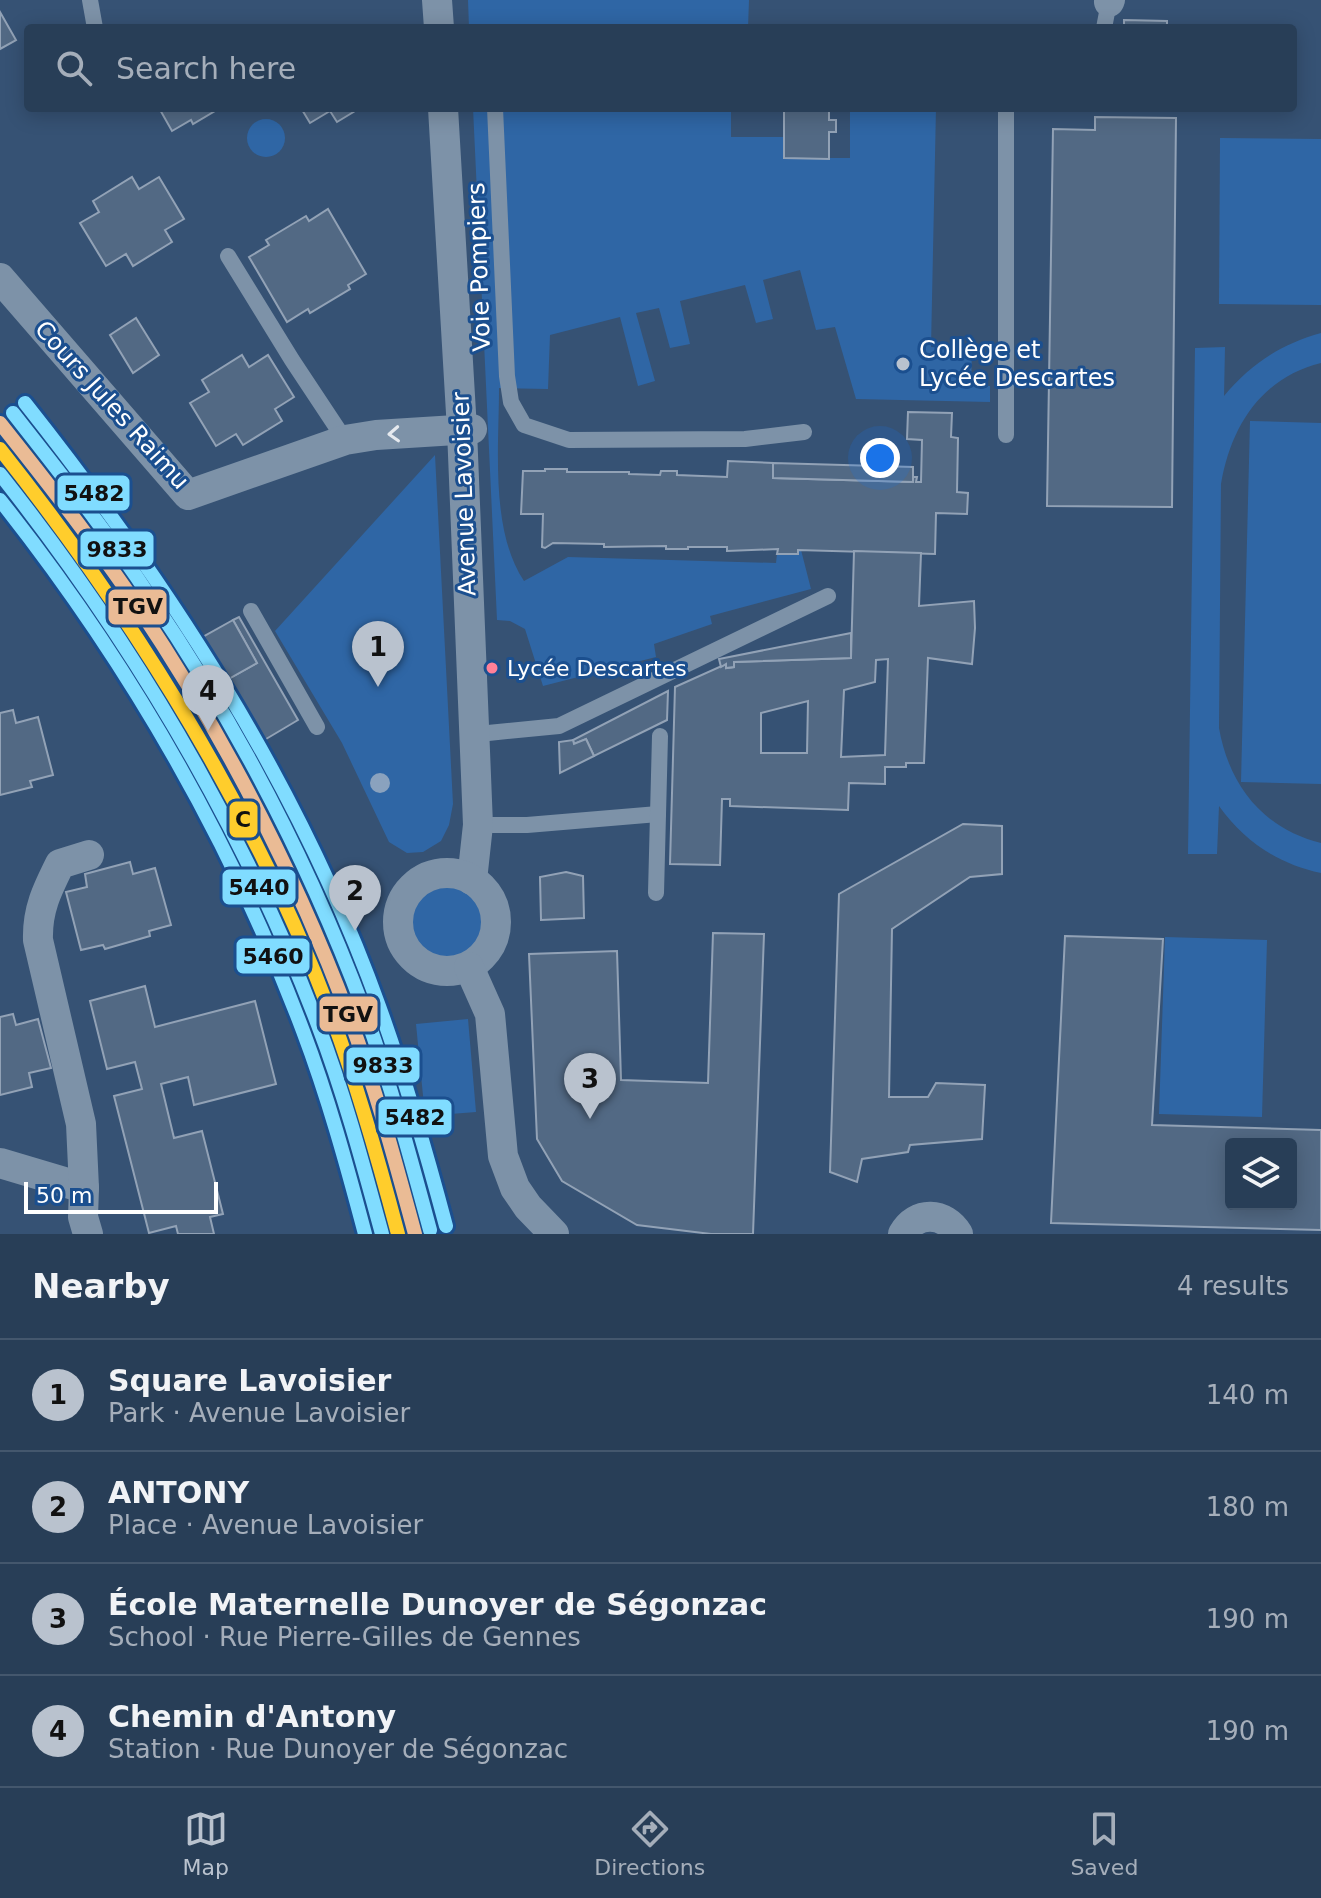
<!DOCTYPE html>
<meta charset="utf-8">
<style>
body{margin:0;font-family:"DejaVu Sans",sans-serif;background:#344961;color:#f1f3f6}
.controls{position:absolute;right:24px;bottom:24px;display:grid;overflow:hidden;border-radius:8px;box-shadow:0 4px 20px #0003}
.controls button{width:72px;height:72px;display:grid;place-items:center;padding:0;border:0;border-bottom:2px solid #44576d;background:#283e57;color:#f1f3f6;font:40px sans-serif}
.scale{position:absolute;left:24px;bottom:20px;width:194px;box-sizing:border-box;padding-left:8px;border:4px solid #fff;border-top:0;font-size:22px;line-height:28px;white-space:nowrap;color:#fff;-webkit-text-stroke:6px #1b4f8f;paint-order:stroke}
.you{position:absolute;left:880px;top:458px;width:28px;height:28px;margin:-20px;border:6px solid #fff;border-radius:50%;background:#1a73e8;box-shadow:0 0 0 12px #1a73e833}
.badge{display:grid;place-items:center;width:52px;height:52px;border-radius:50%;background:#b9c2ce;color:#111;font-size:26px;font-weight:700}
.pin{position:absolute;translate:-50% -66px;filter:drop-shadow(0 2px 4px #0008)}
.pin::after{content:'';position:absolute;top:42px;width:28px;height:24px;background:inherit;clip-path:polygon(0 0,100% 0,50% 100%)}
.list{margin:0;padding:0;list-style:none}
h2{display:flex;justify-content:space-between;align-items:center;height:104px;margin:0;padding:0 32px;font-size:34px}
h2 small{font-size:26px;font-weight:400;color:#a5aeba}
.list li{display:grid;grid-template-columns:52px 1fr auto;gap:24px;align-items:center;box-sizing:border-box;height:112px;padding:0 32px;border-top:2px solid #44576d}
.list b{display:block;font-size:30px;white-space:nowrap}
.list p{margin:0;font-size:26px;white-space:nowrap;color:#a5aeba}
.list em{font-size:26px;font-style:normal;color:#a5aeba}
.icon{flex:none;width:44px;height:44px;fill:none;stroke:currentColor;stroke-width:2;stroke-linecap:round;stroke-linejoin:round}
.map{position:relative;flex:none;width:1321px;height:1234px;overflow:hidden}
.search{position:absolute;background:#283e57;box-shadow:0 4px 20px #0003;left:24px;right:24px;top:24px;height:88px;display:flex;align-items:center;gap:20px;box-sizing:border-box;padding:0 28px;border-radius:8px;color:#a5aeba;font-size:30px}
.sheet{height:552px;background:#283e57}
nav{display:flex;justify-content:space-around;align-items:center;box-sizing:border-box;height:112px;border-top:2px solid #44576d;background:#283e57;font-size:22px;color:#a5aeba}
nav a{display:grid;justify-items:center;gap:4px}
nav .on{color:#b9c2ce}
.map>svg:first-child{display:block}
.green{fill:#2f66a5}
.building{fill:#526984;stroke:#92a2b6;stroke-width:2;fill-rule:evenodd}
.lines{fill:none;stroke-linecap:round;stroke-linejoin:round}
.lane{stroke:#7d92a8;stroke-width:16}
.street{stroke:#7d92a8;stroke-width:30}
.rail-1-casing{stroke:#1b4f8f;stroke-width:20}
.rail-2-casing{stroke:#1b4f8f;stroke-width:20}
.rail-3-casing{stroke:#1b4f8f;stroke-width:20}
.rail-4-casing{stroke:#1b4f8f;stroke-width:20}
.rail-5-casing{stroke:#1b4f8f;stroke-width:20}
.rail-6-casing{stroke:#1b4f8f;stroke-width:20}
.rail-1{stroke:#eabb95;stroke-width:14}
.rail-2{stroke:#ffcd2c;stroke-width:14}
.rail-3{stroke:#80dcff;stroke-width:14}
.rail-4{stroke:#80dcff;stroke-width:14}
.rail-5{stroke:#80dcff;stroke-width:14}
.rail-6{stroke:#80dcff;stroke-width:14}
.tree{fill:#8aa2be}
.oneway{stroke:#e5e9ee}
.poi-dot{fill:#b9c2ce;stroke:#1b4f8f;stroke-width:3}
.bus-dot{fill:#ff8098;stroke:#1b4f8f;stroke-width:3}
.labels{text-anchor:middle;dominant-baseline:central;stroke-width:6;stroke-linejoin:round;paint-order:stroke}
.bus-label{font-size:22px;fill:#fff;stroke:#1b4f8f;text-anchor:start}
.street-label{font-size:24px;fill:#fff;stroke:#1b4f8f}
.poi-label{font-size:24px;fill:#fff;stroke:#1b4f8f;text-anchor:start}
.line-badge{stroke:#1b4f8f;stroke-width:3}
.pale-badge-label{font-size:22px;text-anchor:middle;font-weight:bold;fill:#111}
</style>
<div class="map">
<svg width="1321" height="1234" viewBox="0 0 1321 1234">
<rect width="100%" height="100%" fill="#365274"/>
<g class="green">
<polygon points="468,0 749,0 748,28 469,28"/>
<path d="M473,108H731V137H784V158H850V108H936L931,347L972,349L971,385L990,386V402L856,399L835,327L816,330L800,270L763,280L773,319L756,323L745,285L680,301L690,344L670,348L659,308L636,313L655,381L638,386L620,317L550,335L548,389L499,388C499,448 490,530 524,581L568,557L776,563L777,554L801,550L811,589L710,616L712,624L654,644L656,657L543,686L525,629L510,621L497,620Z"/>
<circle cx="266" cy="138" r="19"/>
<polygon points="1220,138 1321,139 1321,305 1219,304"/>
<path d="M1321,333V363C1261,378 1231,426 1221,484L1219,728C1229,785 1263,829 1321,843V873C1278,864 1244,841 1219,806L1217,854H1188L1195,348L1225,347L1224,396C1251,364 1281,344 1321,333Z"/>
<polygon points="1250,421 1321,423 1321,784 1241,782"/>
<polygon points="435,455 453,804 449,825 441,841 423,852 407,853 389,842 342,743 275,631"/>
<circle cx="447" cy="922" r="35"/>
<polygon points="1165,937 1267,940 1262,1117 1159,1114"/>
<polygon points="468,1019 476,1112 425,1116 416,1024"/>
</g>
<g class="building">
<polygon points="0,12 16,40 0,49"/>
<polygon points="1124,20 1167,21 1167,28 1124,28"/>
<polygon points="159,108 220,108 193,124 191,120 172,131"/>
<polygon points="301,108 360,108 337,122 330,111 310,123"/>
<polygon points="784,108 829,108 829,120 836,120 836,132 829,132 829,159 784,158"/>
<polygon points="1095,117 1176,118 1172,507 1047,506 1053,129 1095,130"/>
<polygon points="132,177 139,189 159,177 184,219 165,230 172,242 133,266 126,254 106,266 80,223 99,212 93,201"/>
<polygon points="328,209 366,274 348,285 350,289 310,313 308,309 287,322 249,257 269,245 266,240 306,216 309,221"/>
<polygon points="136,318 159,355 133,373 110,335"/>
<polygon points="242,355 249,367 268,355 294,397 275,409 282,421 243,445 236,434 216,446 190,403 209,392 202,380"/>
<polygon points="908,412 952,413 951,437 958,438 957,492 968,493 967,514 936,513 935,554 798,550 798,554 777,554 778,549 727,551 727,547 688,547 688,549 666,549 666,546 604,547 604,544 553,543 545,548 542,547 543,514 521,514 523,471 545,471 545,469 567,469 567,472 629,472 629,474 660,475 661,471 677,471 677,475 727,477 728,461 773,463 773,478 913,482 913,477 917,477 916,482 921,482 922,440 907,439"/>
<polygon points="773,463 913,467 913,482 773,478"/>
<path d="M854,551L921,553L919,606L974,601L975,628L972,664L928,658L924,763H906V767H885V784L849,783L848,810L730,806V799H722L720,865L670,864L675,687L726,664V668L734,667V662L851,658ZM888,659L885,755L841,757L844,690L875,682L876,660ZM808,701L807,753H761V713Z"/>
<polygon points="239,617 298,720 261,742 225,681 257,663 233,620"/>
<polygon points="233,620 257,663 225,681 201,638"/>
<polygon points="193,626 253,728 304,826 281,837 257,787 173,638"/>
<polygon points="851,633 851,658 734,662 734,667 726,668 726,664 721,667 719,659"/>
<polygon points="144,655 228,803 255,857 233,868 144,706 153,700 132,662"/>
<polygon points="132,662 153,700 144,706 123,667"/>
<polygon points="668,691 667,720 594,756 586,739 574,744 573,740"/>
<polygon points="13,710 16,723 38,717 53,775 30,781 32,787 0,795 0,713"/>
<polygon points="586,739 594,756 560,773 559,742 573,740 574,744"/>
<polygon points="963,824 1002,826 1002,874 970,877 892,929 889,1097 928,1097 936,1083 985,1085 982,1139 910,1145 908,1152 862,1159 857,1182 830,1172 839,894"/>
<polygon points="130,862 133,874 155,868 171,925 149,931 150,936 105,949 103,945 81,950 66,892 87,887 85,874"/>
<polygon points="566,872 583,876 584,918 541,920 540,877"/>
<polygon points="713,933 764,934 753,1234 711,1234 637,1225 562,1181 537,1139 529,954 617,951 621,1080 708,1083"/>
<path d="M1065,936L1163,939L1152,1125L1321,1130V1230L1051,1223ZM1231,1144H1291V1204H1231Z"/>
<polygon points="145,986 155,1027 255,1001 276,1084 194,1105 188,1077 161,1084 174,1138 202,1131 223,1214 210,1217 214,1234 178,1234 176,1226 149,1233 114,1096 142,1089 135,1062 107,1069 90,1001"/>
<polygon points="13,1014 16,1025 38,1019 51,1068 29,1073 32,1087 0,1095 0,1017"/>
</g>
<g class="lines">
<g class="lane">
<polyline points="90,0 95,28"/>
<polyline points="1104,28 1109,2"/>
<polyline points="495,108 507,376 511,402 524,425 569,440 745,439 804,432"/>
<polyline points="228,256 292,360 345,440"/>
<polyline points="1006,435 1006,108"/>
<polyline points="251,611 317,727"/>
<polyline points="488,733 559,726 828,596"/>
<polyline points="478,825 527,825 658,814"/>
<polyline points="656,893 660,736"/>
</g>
<g class="street">
<polyline points="437,0 439,28"/>
<polyline points="1109,2 1110,0"/>
<polyline points="443,108 462,430 478,825 472,880"/>
<polyline points="0,278 188,495 345,440 376,435 472,429"/>
<circle cx="447" cy="922" r="49"/>
<polyline points="469,967 490,1014 503,1156 515,1188 528,1207 554,1234"/>
<polyline points="0,1163 84,1188"/>
<path d="M88,1234L83,1217L84,1188L81,1124L38,940C37,910 47,890 60,864L89,855"/>
<path d="M903,1234C916,1210 945,1212 958,1234"/>
</g>
<g class="rail-1-casing">
<path id="rail-1" d="M0,423C48,483 95,543 138,607C223,734 294,871 348,1014C375,1086 395,1160 415,1234"/>
</g>
<g class="rail-2-casing">
<path id="rail-2" d="M0,449C138,623 255,811 333,1020C359,1090 379,1162 398,1234"/>
</g>
<g class="rail-3-casing">
<path id="rail-3" d="M13,413C60,473 108,533 150,597C237,725 310,865 364,1010C390,1082 410,1156 430,1230"/>
</g>
<g class="rail-4-casing">
<path id="rail-4" d="M0,474C133,642 242,825 318,1025C344,1093 363,1164 382,1234"/>
</g>
<g class="rail-5-casing">
<path id="rail-5" d="M25,403C170,586 299,784 379,1006C405,1078 426,1151 446,1226"/>
</g>
<g class="rail-6-casing">
<path id="rail-6" d="M0,500C127,660 231,840 303,1031C328,1097 347,1166 365,1234"/>
</g>
<use href="#rail-1" class="rail-1"/>
<use href="#rail-2" class="rail-2"/>
<use href="#rail-3" class="rail-3"/>
<use href="#rail-4" class="rail-4"/>
<use href="#rail-5" class="rail-5"/>
<use href="#rail-6" class="rail-6"/>
</g>
<circle class="tree" cx="380" cy="783" r="10"/>
<defs><path id="oneway-chevron" d="M-2-3.5L2.5 0L-2 3.5" fill="none" stroke-width="1.6" stroke-linecap="round" stroke-linejoin="round" transform="scale(2)"/></defs>
<use class="oneway" href="#oneway-chevron" transform="translate(394 434) rotate(177)"/>
<circle class="poi-dot" cx="903" cy="364" r="8"/>
<circle class="bus-dot" cx="492" cy="668" r="7"/>
<g class="labels">
<g class="bus-label">
<text x="507" y="668">Lycée Descartes</text>
</g>
<g class="street-label">
<text transform="translate(479 267) rotate(-92)">Voie Pompiers</text>
<text transform="translate(112 405) rotate(48)">Cours Jules Raimu</text>
<text transform="translate(464 494) rotate(-92)">Avenue Lavoisier</text>
</g>
<g class="poi-label">
<text x="919" y="350">Collège et<tspan x="919" dy="28">Lycée Descartes</tspan></text>
</g>
</g>
<g class="line-badge">
<rect x="56" y="474" width="75" height="38" rx="8" fill="#80dcff"/>
<rect x="79" y="530" width="76" height="38" rx="8" fill="#80dcff"/>
<rect x="107" y="588" width="61" height="38" rx="8" fill="#eabb95"/>
<rect x="228" y="800" width="31" height="39" rx="8" fill="#ffcd2c"/>
<rect x="221" y="868" width="76" height="38" rx="8" fill="#80dcff"/>
<rect x="235" y="937" width="76" height="38" rx="8" fill="#80dcff"/>
<rect x="318" y="995" width="61" height="38" rx="8" fill="#eabb95"/>
<rect x="345" y="1046" width="76" height="38" rx="8" fill="#80dcff"/>
<rect x="377" y="1098" width="76" height="38" rx="8" fill="#80dcff"/>
</g>
<g class="pale-badge-label">
<text x="94" y="501">5482</text>
<text x="117" y="557">9833</text>
<text x="138" y="614">TGV</text>
<text x="243" y="827">C</text>
<text x="259" y="895">5440</text>
<text x="273" y="964">5460</text>
<text x="348" y="1022">TGV</text>
<text x="383" y="1073">9833</text>
<text x="415" y="1125">5482</text>
</g>
</svg>
<div class="controls">
<button><svg class="icon" aria-label="layers" viewBox="0 0 24 24"><path d="M12 4l9 5-9 5-9-5zM3 14l9 5 9-5"/></svg></button>
</div>
<div class="scale">50 m</div>
<div class="you"></div>
<div class="pin badge" style="left:378px;top:687px">1</div>
<div class="pin badge" style="left:355px;top:931px">2</div>
<div class="pin badge" style="left:590px;top:1119px">3</div>
<div class="pin badge" style="left:208px;top:731px">4</div>
<div class="search"><svg class="icon" aria-label="search" viewBox="0 0 24 24"><circle cx="10" cy="10" r="6"/><path d="M15 15l6 6"/></svg>Search here</div>
</div>
<section class="sheet">
<h2>Nearby<small>4 results</small></h2>
<ul class="list">
<li><span class="badge">1</span><div><b>Square Lavoisier</b><p>Park · Avenue Lavoisier</p></div><em>140 m</em></li>
<li><span class="badge">2</span><div><b>ANTONY</b><p>Place · Avenue Lavoisier</p></div><em>180 m</em></li>
<li><span class="badge">3</span><div><b>École Maternelle Dunoyer de Ségonzac</b><p>School · Rue Pierre-Gilles de Gennes</p></div><em>190 m</em></li>
<li><span class="badge">4</span><div><b>Chemin d'Antony</b><p>Station · Rue Dunoyer de Ségonzac</p></div><em>190 m</em></li>
</ul>
</section>
<nav>
<a class="on"><svg class="icon" aria-label="map" viewBox="0 0 24 24"><path d="M3 6l6-2 6 2 6-2v14l-6 2-6-2-6 2zM9 4v14M15 6v14"/></svg>Map</a>
<a><svg class="icon" aria-label="directions" viewBox="0 0 24 24"><path d="M12 3l9 9-9 9-9-9zM9 14v-3h6M13 9l2 2-2 2"/></svg>Directions</a>
<a><svg class="icon" aria-label="saved" viewBox="0 0 24 24"><path d="M7 4h10v16l-5-4-5 4z"/></svg>Saved</a>
</nav>
